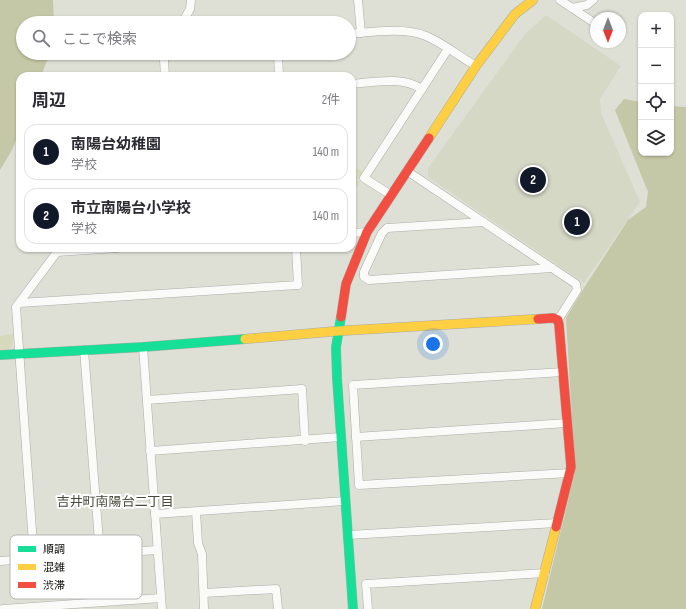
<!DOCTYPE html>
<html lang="ja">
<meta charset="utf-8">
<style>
body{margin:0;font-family:"Sofia Sans Condensed","Noto Sans JP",sans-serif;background:#f7f7f7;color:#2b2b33}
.controls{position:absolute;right:12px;top:12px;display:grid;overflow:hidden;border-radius:8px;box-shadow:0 1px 3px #0004}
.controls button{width:36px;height:36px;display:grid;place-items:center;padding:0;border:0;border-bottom:1px solid #e1e1e2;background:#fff;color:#2b2b33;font:20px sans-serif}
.compass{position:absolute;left:590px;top:12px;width:36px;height:36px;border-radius:50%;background:#fff;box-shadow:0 1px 3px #0004;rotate:180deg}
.you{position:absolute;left:433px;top:344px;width:14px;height:14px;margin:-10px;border:3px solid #fff;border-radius:50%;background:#1a73e8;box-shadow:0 0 0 6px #1a73e833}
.badge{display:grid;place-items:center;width:26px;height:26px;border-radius:50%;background:#111827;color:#fff;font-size:13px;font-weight:700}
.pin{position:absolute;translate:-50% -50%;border:2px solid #fff;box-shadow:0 1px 4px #0006}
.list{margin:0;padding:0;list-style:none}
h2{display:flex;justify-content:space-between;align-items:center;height:52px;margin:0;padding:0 16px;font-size:17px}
h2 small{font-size:13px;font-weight:400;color:#7c7c81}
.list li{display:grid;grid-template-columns:26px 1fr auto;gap:12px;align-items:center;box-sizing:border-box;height:56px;margin:0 8px 8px;padding:0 8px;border:1px solid #e1e1e2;border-radius:12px}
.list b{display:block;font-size:15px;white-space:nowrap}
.list p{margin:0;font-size:13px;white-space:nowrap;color:#7c7c81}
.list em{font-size:13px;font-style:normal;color:#7c7c81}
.icon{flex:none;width:22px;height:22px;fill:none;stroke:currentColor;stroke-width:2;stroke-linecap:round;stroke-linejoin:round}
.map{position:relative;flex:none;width:686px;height:609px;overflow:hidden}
.search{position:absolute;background:#fff;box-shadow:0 1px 3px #0004;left:16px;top:16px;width:340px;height:44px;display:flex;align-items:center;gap:10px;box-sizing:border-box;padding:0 14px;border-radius:22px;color:#7c7c81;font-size:15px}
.panel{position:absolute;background:#fff;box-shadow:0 1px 3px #0004;left:16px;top:72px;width:340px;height:180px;border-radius:12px}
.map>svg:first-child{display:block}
.built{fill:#d6d8c6}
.green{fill:#d6d9bb}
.forest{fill:#c5c8a6}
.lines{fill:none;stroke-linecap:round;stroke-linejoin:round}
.street-casing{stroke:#abaca4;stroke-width:9}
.fast-casing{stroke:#abaca4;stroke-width:10}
.slow-casing{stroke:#abaca4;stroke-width:10}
.jam-casing{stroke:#abaca4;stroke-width:10}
.street{stroke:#fafaf9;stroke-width:8}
.fast{stroke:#16e098;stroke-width:9}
.slow{stroke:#ffcf43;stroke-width:9}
.jam{stroke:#f24e42;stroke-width:9}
.labels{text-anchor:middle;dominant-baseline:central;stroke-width:4;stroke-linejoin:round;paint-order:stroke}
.neighbourhood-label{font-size:13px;fill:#48493a;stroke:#fff}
.key{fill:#fff;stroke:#b6b7b5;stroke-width:1}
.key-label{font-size:11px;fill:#0d0e08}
</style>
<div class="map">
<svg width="686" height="609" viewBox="0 0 686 609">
<rect width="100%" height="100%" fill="#dee0d6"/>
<polygon class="built" points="546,15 621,66 600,99 601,113 640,202 584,283 428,177 428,168 525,34"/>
<g class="green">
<polygon points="352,165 363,172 357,180 360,182 352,194"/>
<polygon points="13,334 13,344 9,349 0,350 0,336"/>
</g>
<g class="forest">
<polygon points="0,0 53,0 54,23 23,23 23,53 50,53 41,76 20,76 20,130 12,150 0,170"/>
<polygon points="624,99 641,102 641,153 671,153 671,106 686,107 686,609 542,609 575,472 566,318 584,288 628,220 646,207 648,192 615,110"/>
</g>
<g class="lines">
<g class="street-casing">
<g id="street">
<polyline points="358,0 361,33"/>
<polyline points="560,0 596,24"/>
<polyline points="572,8 587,5 593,0"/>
<polyline points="182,23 190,9 191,0"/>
<path d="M349,34C372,32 404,27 426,36C443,43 460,57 476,66"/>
<polyline points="165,53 164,60 165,76"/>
<polyline points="278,53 279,76"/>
<path d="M352,84C375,82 402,76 422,89"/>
<polyline points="407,171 576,284 577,290 558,320"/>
<polyline points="391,195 364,178 448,49"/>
<polyline points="483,222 387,228 382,233 364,272 364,277 369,280 552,268"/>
<polyline points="352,233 367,232"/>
<polyline points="57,252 117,248"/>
<polyline points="20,303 298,285 296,248"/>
<polyline points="143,347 162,609"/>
<polyline points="84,350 100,554"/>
<polyline points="563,372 353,385 359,485 570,473"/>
<polyline points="147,400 302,389 305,441"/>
<polyline points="356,437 567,423"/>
<polyline points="150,451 341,437"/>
<polyline points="196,512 198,543 202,554 204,609"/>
<polyline points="155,514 345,501"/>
<polyline points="348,535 557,523"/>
<polyline points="34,558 16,307 60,248"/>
<polyline points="0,561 157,550"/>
<polyline points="204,593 276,589 278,609"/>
<polyline points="3,609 161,598"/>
<polyline points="368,609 366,584 545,573"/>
</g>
</g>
<g class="fast-casing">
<g id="fast">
<polyline points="341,317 336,347 337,378 353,609"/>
<polyline points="0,355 143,347 245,339"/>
</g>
</g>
<g class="slow-casing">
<g id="slow">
<polyline points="429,138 476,66 515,14 533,0"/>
<polyline points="245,339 338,331 538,319"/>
<polyline points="535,609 556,527"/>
</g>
</g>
<g class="jam-casing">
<g id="jam">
<polyline points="341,317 346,284 367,232 429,138"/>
<polyline points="538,319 553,318 558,320 559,325 571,467 556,527"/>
</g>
</g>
<use href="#street" class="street"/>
<use href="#fast" class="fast"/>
<use href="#slow" class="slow"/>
<use href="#jam" class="jam"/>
</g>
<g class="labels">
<g class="neighbourhood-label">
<text x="115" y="502">吉井町南陽台二丁目</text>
</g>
</g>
<rect x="10" y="535" width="132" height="64" rx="6" class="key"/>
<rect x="18" y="546" width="18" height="6" fill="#16e098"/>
<rect x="18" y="564" width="18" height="6" fill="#ffcf43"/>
<rect x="18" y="582" width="18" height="6" fill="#f24e42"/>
<g class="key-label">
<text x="43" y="553">順調</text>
<text x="43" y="571">混雑</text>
<text x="43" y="589">渋滞</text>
</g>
</svg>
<div class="controls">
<button>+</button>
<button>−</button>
<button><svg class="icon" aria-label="locate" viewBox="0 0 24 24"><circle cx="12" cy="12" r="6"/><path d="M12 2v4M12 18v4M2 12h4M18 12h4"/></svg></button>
<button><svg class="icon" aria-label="layers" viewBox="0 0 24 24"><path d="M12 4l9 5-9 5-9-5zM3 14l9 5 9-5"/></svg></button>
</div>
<svg class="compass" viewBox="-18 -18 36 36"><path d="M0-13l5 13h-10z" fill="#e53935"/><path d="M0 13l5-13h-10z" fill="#7c7c81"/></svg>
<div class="you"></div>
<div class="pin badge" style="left:577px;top:222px">1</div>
<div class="pin badge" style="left:533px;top:180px">2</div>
<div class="search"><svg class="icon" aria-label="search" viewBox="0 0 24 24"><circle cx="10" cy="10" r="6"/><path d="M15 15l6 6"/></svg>ここで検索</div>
<section class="panel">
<h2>周辺<small>2件</small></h2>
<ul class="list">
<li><span class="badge">1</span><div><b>南陽台幼稚園</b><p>学校</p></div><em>140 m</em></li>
<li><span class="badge">2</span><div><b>市立南陽台小学校</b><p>学校</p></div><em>140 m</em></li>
</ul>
</section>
</div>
